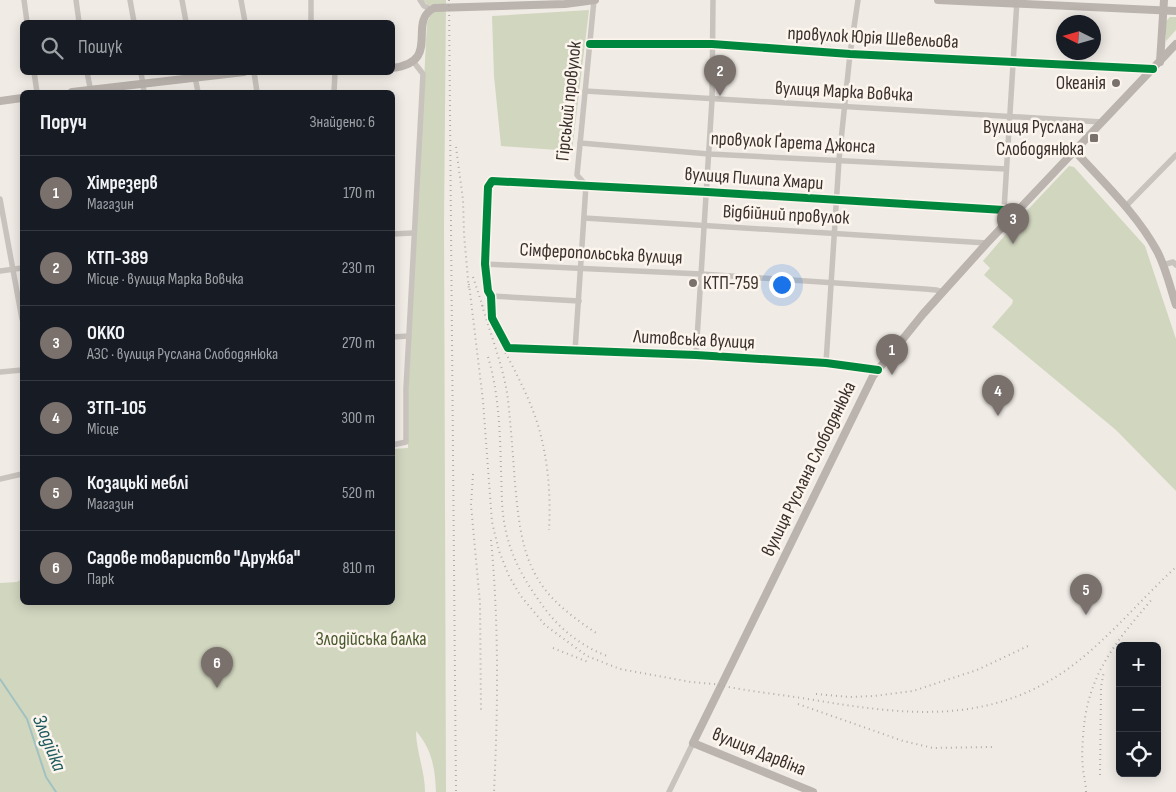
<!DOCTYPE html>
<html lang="uk">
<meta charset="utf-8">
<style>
body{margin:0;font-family:"Sofia Sans Condensed",sans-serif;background:#242831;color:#f1f3f6}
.controls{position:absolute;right:15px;bottom:15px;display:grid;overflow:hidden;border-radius:8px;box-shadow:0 2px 12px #0003}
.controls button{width:45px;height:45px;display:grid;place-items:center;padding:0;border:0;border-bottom:1px solid #363941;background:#171b24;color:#f1f3f6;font:25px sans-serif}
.compass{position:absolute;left:1056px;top:15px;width:45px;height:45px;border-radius:50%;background:#171b24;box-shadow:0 2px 12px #0003;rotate:275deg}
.you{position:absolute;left:781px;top:284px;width:18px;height:18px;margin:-12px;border:4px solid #fff;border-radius:50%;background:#1a73e8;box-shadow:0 0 0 8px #1a73e833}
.badge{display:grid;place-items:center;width:32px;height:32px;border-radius:50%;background:#7a716c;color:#fff;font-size:16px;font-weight:700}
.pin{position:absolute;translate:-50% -41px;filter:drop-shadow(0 1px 2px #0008)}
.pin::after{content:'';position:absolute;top:26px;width:18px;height:15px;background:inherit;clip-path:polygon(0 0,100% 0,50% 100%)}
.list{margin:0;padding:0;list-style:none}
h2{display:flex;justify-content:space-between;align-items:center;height:65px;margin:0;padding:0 20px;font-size:21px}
h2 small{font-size:16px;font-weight:400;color:#9ea1a6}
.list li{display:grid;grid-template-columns:32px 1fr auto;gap:15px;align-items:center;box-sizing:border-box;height:75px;padding:0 20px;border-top:1px solid #363941}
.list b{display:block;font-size:19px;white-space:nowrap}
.list p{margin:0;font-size:16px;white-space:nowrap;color:#9ea1a6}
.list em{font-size:16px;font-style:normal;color:#9ea1a6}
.icon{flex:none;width:28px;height:28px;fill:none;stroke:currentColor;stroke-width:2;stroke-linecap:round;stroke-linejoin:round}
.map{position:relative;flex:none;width:1176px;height:792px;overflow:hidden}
.search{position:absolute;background:#171b24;box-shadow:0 2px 12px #0003;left:20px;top:20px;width:375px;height:55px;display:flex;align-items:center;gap:12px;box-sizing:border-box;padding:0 18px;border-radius:8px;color:#9ea1a6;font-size:19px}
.panel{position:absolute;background:#171b24;box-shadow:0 2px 12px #0003;left:20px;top:90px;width:375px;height:515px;border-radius:8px}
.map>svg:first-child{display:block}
.green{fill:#d1d6bf}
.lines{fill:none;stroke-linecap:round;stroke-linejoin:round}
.stream{stroke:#a1c2c1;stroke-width:2}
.street{stroke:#c9c3be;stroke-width:5.5}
.secondary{stroke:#bab3ae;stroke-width:8}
.rail{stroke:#b1aca8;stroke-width:2;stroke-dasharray:1 4;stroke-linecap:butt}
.cycleway-casing{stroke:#fbf5ee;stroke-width:11}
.cycleway{stroke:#00873e;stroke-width:8}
.poi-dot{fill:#7a716c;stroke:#fbf5ee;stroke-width:2}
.labels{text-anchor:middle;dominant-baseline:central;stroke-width:5;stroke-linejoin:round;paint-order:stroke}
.street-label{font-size:19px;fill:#3b302b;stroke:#fbf5ee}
.poi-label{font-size:19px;fill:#3b302b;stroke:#fbf5ee;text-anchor:end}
.park-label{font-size:19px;fill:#4a5a2e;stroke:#fbf5ee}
.water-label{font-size:20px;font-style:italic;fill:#1f5a5e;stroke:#fbf5ee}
</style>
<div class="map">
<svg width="1176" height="792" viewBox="0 0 1176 792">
<rect width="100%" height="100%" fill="#f0ebe5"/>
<g class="green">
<path d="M422,0H446L444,225L446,792H436C435,768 432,749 416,731C416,751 425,771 425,792H0V583L17,582L22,579V602H392L393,449L408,448V395L427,22L432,13L433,5H428Z"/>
<polygon points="589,10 572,151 501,146 494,76 492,16"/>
<polygon points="1170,17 1176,17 1176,30 1166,41 1166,21"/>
<polygon points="1069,166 1074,167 1145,246 1176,339 1176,491 1116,430 992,327 1012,304 1013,300 984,275 990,268 983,261 1018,220"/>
</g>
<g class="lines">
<polyline class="stream" points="0,679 27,719 46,777 56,792"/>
<g class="street">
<polyline points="24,0 27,22"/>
<polyline points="76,0 79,22"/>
<polyline points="130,0 134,22"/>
<polyline points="182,0 186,22"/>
<polyline points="241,0 245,22"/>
<polyline points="311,0 311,22"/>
<polyline points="420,0 424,6 431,9"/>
<polyline points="590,44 712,44 850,54 1153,69"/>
<polyline points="34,72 37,92"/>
<polyline points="87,72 91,92"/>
<polyline points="141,72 144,92"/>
<polyline points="194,72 198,92"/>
<polyline points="254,72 257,92"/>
<polyline points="585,91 1102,122"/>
<polyline points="334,92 335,72"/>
<polyline points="580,143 709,154 1006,169"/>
<polyline points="0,199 22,319"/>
<polyline points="1125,207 1176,155"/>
<polyline points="1004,210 1017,0"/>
<polyline points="584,218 987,243"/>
<polyline points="392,234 413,233"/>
<polyline points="485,262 485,264 701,274 925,289 936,290 943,292"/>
<polyline points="1163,265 1173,262 1176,265"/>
<polyline points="0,271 22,268"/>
<polyline points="491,296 579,301"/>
<polyline points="392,337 409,336"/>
<polyline points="575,351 586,185 577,175 594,0"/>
<polyline points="696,355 712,100 713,0"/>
<polyline points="826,363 839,160 850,54 858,0"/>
<polyline points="878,370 826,363 696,355 508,348 492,318 491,296 488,291 485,264 488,187 492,181 707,192 1004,210 1013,216"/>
<polyline points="0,372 22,370"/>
<polyline points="392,445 406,442 406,389 423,74 413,61"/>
<polyline points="0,479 22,474"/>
<polyline points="669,792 693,743"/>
</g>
<g class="secondary">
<polyline points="938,0 1176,11"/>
<polyline points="1160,62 1164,0"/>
<path d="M392,68C443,62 406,22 434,8L565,4L595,0"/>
<polyline points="72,92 244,72"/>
<polyline points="0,101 22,98"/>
<path d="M1074,150C1103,182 1137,214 1157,251C1166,268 1170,287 1176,305"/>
<polyline points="813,792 693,743 873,376 923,314 987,243 1176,44"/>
</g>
<g class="rail">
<polyline points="449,0 456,792"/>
<polyline points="456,147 463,200 464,234 469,291"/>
<polyline points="473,277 484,310"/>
<path d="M469,284L483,401L492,522L499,551L509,576L520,595L545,625L587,656L620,669L691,682L714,684C745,691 777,694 808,699C899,714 983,727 1065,671C1106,642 1139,601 1176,567"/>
<path d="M482,305C491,336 504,368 508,400C511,428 513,456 515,484C519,522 521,560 547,592C561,609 580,622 599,635"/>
<path d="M496,335C511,363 527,392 537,422C548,457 551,494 549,530"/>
<path d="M488,357C499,394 500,432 501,470C502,489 501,508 505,527C510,555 524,580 540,602C557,627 579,645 607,656"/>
<polyline points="473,474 471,505 480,603 481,713"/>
<path d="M491,540C499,624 498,708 494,792"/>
<polyline points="553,648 588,662"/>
<polyline points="816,694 849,697 874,696 913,691 977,670 1028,646"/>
<polyline points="798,704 903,741 933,748 992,747"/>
<polyline points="1100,775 1101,687 1104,671"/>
<path d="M1086,792C1086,784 1084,777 1083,769C1082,759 1082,749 1083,738C1086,676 1115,643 1153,598"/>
</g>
<g class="cycleway-casing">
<g id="cycleway">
<polyline points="590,44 712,44 850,54 1153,69"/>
<polyline points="878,370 826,363 696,355 508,348 492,318 491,296 488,291 485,264 488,187 492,181 707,192 1004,210 1013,216"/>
</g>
</g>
<use href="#cycleway" class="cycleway"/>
</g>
<g class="poi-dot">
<circle cx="1116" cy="83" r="5"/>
<rect x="1089" y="133" width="10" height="10" rx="2.5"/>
<circle cx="693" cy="283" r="5"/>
</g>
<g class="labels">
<g class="street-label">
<text transform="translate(873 38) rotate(3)">провулок Юрія Шевельова</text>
<text transform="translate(844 92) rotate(3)">вулиця Марка Вовчка</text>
<text transform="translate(569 101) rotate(-84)">Гірський провулок</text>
<text transform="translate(793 143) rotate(3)">провулок Ґарета Джонса</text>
<text transform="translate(754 179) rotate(4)">вулиця Пилипа Хмари</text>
<text transform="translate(786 215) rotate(3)">Відбійний провулок</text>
<text transform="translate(601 254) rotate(3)">Сімферопольська вулиця</text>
<text transform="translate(694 340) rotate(3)">Литовська вулиця</text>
<text transform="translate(809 469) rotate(-64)">вулиця Руслана Слободянюка</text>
<text transform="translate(759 752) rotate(22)">вулиця Дарвіна</text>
</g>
<g class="poi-label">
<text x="1106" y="83">Океанія</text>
<text x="1084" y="127">Вулиця Руслана<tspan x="1084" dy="22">Слободянюка</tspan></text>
<text x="703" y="283" text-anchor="start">КТП-759</text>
</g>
<g class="park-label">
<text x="371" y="639">Злодійська балка</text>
</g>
<g class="water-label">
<text transform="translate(49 743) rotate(68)">Злодійка</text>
</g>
</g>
</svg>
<div class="controls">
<button>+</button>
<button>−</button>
<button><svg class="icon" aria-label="locate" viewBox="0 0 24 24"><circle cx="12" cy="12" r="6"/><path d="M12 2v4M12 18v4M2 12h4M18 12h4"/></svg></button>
</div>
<svg class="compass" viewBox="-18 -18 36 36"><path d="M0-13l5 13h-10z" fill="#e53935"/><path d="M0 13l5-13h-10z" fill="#9ea1a6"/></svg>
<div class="you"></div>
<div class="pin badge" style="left:892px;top:375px">1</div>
<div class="pin badge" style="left:720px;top:96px">2</div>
<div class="pin badge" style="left:1013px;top:244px">3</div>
<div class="pin badge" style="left:998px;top:416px">4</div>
<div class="pin badge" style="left:1086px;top:615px">5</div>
<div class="pin badge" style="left:217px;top:688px">6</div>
<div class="search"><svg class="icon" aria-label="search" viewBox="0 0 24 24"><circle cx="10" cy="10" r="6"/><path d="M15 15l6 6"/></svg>Пошук</div>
<section class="panel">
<h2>Поруч<small>Знайдено: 6</small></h2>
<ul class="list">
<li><span class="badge">1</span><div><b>Хімрезерв</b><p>Магазин</p></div><em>170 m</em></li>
<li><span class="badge">2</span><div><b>КТП-389</b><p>Місце · вулиця Марка Вовчка</p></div><em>230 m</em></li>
<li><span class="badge">3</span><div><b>OKKO</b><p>АЗС · вулиця Руслана Слободянюка</p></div><em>270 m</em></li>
<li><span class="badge">4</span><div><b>ЗТП-105</b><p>Місце</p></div><em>300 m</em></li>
<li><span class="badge">5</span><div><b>Козацькі меблі</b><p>Магазин</p></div><em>520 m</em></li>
<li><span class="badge">6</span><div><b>Садове товариство &quot;Дружба&quot;</b><p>Парк</p></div><em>810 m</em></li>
</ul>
</section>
</div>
